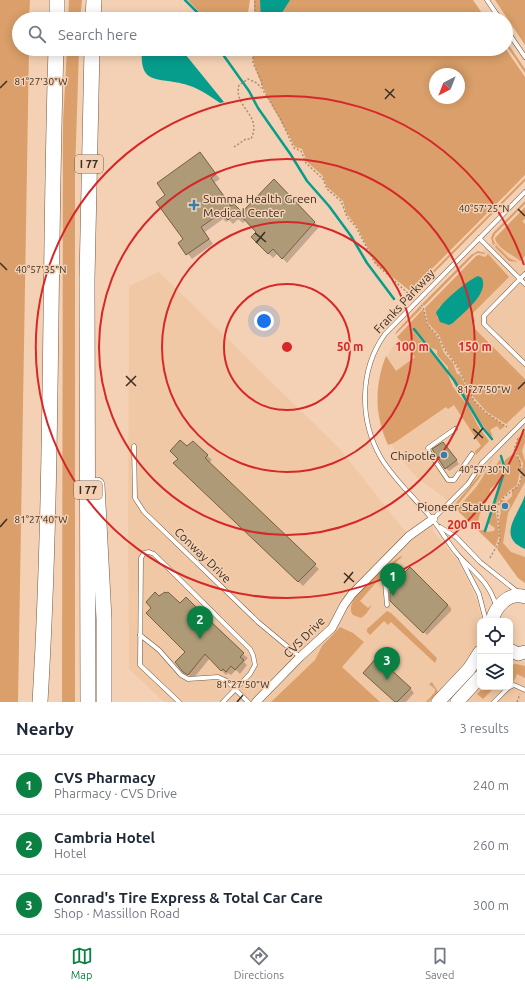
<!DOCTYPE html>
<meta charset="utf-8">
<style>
body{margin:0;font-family:Ubuntu,sans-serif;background:#f6f6f7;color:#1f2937}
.controls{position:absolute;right:12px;bottom:12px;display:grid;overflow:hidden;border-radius:8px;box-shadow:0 2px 10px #0003}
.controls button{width:36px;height:36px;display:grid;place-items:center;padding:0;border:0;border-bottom:1px solid #e0e1e3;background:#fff;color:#1f2937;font:20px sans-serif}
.compass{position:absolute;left:429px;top:68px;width:36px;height:36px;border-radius:50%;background:#fff;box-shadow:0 2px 10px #0003;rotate:222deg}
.you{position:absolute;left:264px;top:321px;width:14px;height:14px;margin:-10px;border:3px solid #fff;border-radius:50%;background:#1a73e8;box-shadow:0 0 0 6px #1a73e833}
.badge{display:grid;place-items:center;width:26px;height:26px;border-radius:50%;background:#0b8043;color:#fff;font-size:13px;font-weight:700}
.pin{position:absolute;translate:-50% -33px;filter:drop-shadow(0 1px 2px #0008)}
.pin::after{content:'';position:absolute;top:21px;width:14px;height:12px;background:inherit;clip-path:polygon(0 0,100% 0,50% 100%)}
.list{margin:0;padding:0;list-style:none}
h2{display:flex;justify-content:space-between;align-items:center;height:52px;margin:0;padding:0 16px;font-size:17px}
h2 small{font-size:13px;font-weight:400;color:#747a83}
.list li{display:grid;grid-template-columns:26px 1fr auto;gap:12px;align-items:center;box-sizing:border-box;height:60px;padding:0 16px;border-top:1px solid #e0e1e3}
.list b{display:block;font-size:15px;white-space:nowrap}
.list p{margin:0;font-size:13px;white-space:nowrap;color:#747a83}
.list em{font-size:13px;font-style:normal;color:#747a83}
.icon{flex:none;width:22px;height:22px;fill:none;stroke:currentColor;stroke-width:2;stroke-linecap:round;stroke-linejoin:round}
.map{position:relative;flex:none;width:525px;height:702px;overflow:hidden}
.search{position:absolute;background:#fff;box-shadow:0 2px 10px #0003;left:12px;right:12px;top:12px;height:44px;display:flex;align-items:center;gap:10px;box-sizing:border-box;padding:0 14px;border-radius:22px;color:#747a83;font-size:15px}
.sheet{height:232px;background:#fff}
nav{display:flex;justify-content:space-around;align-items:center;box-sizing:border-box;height:56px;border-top:1px solid #e0e1e3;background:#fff;font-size:11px;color:#747a83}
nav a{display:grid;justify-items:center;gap:2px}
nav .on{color:#0b8043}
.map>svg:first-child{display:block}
.built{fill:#f1c8a5}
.green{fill:#da9f6a;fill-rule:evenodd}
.water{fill:#079d8d}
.shadow{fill:#0003}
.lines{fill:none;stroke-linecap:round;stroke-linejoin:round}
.stream{stroke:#079d8d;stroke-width:2.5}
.building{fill:#ae9a76;stroke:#74613f}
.lane-casing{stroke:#74563c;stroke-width:5}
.street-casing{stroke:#74563c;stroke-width:9}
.primary-casing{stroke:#74563c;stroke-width:14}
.highway-casing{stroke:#74563c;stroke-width:16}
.path{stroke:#a78d77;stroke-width:1.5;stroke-dasharray:2 2;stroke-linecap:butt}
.lane{stroke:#fff;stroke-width:4}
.street{stroke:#fff;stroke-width:8}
.primary{stroke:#fff;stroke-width:13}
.highway{stroke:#fff;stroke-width:15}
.ticks{fill:none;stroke:#3b2e22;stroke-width:1.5}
.ring{fill:none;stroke:#d62828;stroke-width:2}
.poi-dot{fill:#347fb2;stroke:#f4d1b4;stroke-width:1.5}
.labels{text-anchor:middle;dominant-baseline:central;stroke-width:3;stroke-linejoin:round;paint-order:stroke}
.shield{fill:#f4d1b4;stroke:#725f4e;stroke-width:1}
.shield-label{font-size:11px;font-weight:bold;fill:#3b2e22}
.poi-label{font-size:12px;fill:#3b2e22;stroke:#f4d1b4;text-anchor:end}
.street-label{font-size:12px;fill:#3b2e22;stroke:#f4d1b4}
.ticks-label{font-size:10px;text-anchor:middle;fill:#3b2e22;stroke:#f4d1b4;stroke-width:3;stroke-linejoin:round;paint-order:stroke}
.centre{fill:#d62828;stroke:#f4d1b4;stroke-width:2}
.ring-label{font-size:12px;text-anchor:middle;font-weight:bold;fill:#d62828;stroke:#f4d1b4;stroke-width:3;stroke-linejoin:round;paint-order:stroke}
</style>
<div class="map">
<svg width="525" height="702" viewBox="0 0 525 702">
<rect width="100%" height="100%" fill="#f4d1b4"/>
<g class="built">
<polygon points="525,207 525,583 493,543 441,495 417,478 401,459 385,435 377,409 380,381 384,362 398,338"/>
<polygon points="159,272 339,448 409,536 433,519 433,531 458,561 468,580 477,601 482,621 480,621 480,639 478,643 480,645 480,652 438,702 164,702 129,669 128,538 129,286"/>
<polygon points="515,653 525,663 525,702 457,702 480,676 480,687 510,687 510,655"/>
</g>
<g class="green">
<polygon points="0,0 30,0 29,19 19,19 19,49 29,49 18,702 0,702"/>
<polygon points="69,0 82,0 80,19 68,19"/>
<polygon points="188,0 250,0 247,19 206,19"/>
<polygon points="254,0 473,0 486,19 254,19"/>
<polygon points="495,0 525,0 525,45"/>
<polygon points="506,41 525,69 525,73 506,45"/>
<polygon points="67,49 79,49 75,174 75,702 62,702 63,123"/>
<path d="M252,49H506L525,77V175L410,291L376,264L357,227L346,213L343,201L327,187L322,175L307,162L302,149L295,147C282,121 252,77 252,49ZM435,74H459V98H435Z"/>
<polygon points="525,178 525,181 412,295 411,293"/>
<polygon points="525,201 525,204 495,234 493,239 495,244 493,245 491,238 493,233"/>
<path d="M525,207V219L522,221L525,224V256L520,261C513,254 498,250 495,238Z"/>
<polygon points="496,245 509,258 518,262 509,261 495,247"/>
<polygon points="478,251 485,253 485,254 478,253 474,255 424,306 422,304 471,255"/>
<path d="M488,254L509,277L471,315L475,321L472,326L525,379V406L506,424L487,412L470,393L459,368L444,347L439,335L428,323L425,308L476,256L479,255L485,257ZM466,284L437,318L438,308Z"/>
<polygon points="420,306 422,308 395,335 396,332"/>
<path d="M423,309L427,324L438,338L444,353L453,363L457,374L460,375L473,400L484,412L505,426L500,430L497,426L490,430L493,436L490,435L458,390L448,372V367L437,355V350L429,347L411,329L446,370L453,387L468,406L478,426L489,441L476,455L475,451L481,446L454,405L448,409L446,407L394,443L388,445C375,416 374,386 386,356L396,371L415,357L397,337Z"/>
<path d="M525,432V442L522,451L525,461V482L508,513L503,543L511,552L525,557V583L518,578L497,549C502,535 499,536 499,523C499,516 503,512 499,504L502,500L507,501L512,496V490L520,485L523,463L515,449L518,438Z"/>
<path d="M513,454H515L521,461V466L517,485L510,490L495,505L499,536L495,547L459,512L458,508L477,486L487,470L492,472L500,459C504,469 501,483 490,489C491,503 473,513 480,529L487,532L494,531L495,528L488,523L505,460Z"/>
<polygon points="495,456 477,481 455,508 456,503"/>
<path d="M401,556L402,557L387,570L360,601L368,608L372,605L366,614L361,618L353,615C341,599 389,564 401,556Z"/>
<polygon points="387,611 391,613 437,658 435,663 391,622 388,625 384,621 370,635 367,632 367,629"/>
<polygon points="340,627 353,633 364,642 342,667 380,702 271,702 315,660 322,646"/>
<polygon points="516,664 525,666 525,678 517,674 514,681 510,683 510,665"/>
<polygon points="432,682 438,692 429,702 426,702 435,692 435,689 429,684"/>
<polygon points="484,687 495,687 483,699 477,694"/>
</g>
<g class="water">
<polygon points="260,0 290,0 278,19 261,19"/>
<path d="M142,49H181L224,102L220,103C210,96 197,87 184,84C158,77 139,86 142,49Z"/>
<path d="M478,276L482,278C489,294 463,313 453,323L449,325L440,322L436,313C441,302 467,281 478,276Z"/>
<path d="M525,495V549C495,537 520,513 525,495Z"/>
</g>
<g class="shadow">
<polygon points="200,153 220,179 214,183 232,206 242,213 274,180 319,227 287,263 278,253 273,258 252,237 258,232 246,220 243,223 238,219 233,224 229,220 226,222 223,219 205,232 213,244 192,259 179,243 184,240 167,195"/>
<polygon points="193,442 212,460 209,463 319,569 303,586 175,463"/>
<polygon points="443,443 459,464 449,471 446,468"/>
<polygon points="410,568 451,608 451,611 427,635 391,600"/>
<polygon points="160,598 180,605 186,599 201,614 196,620 202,626 243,654 248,658 244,662 247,665 240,674 236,670 231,675 228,673 226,675 210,658 193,679 176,662 186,652"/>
<polygon points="410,688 414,693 406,702 396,702"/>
</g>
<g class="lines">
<g class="stream">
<polyline points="185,0 204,19"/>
<polyline points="219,49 249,91 258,108 291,155 307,181 329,206 351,236 367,263 394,299"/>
<polyline points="414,329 454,380 482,427 492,439"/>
<polyline points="485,531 505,469 501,456"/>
</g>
</g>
<g class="building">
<polygon points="200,152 216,174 211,178 231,206 234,204 242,212 274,179 315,222 282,259 273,249 268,254 251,237 256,232 241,216 238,219 233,215 228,220 224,216 221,218 218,215 201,227 209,239 186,255 178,243 183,239 156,202 165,195 157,183"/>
<polygon points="180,440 187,446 193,441 208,455 205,458 316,564 298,582 173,463 178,459 170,451"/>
<polygon points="443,442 457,460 445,469 432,449"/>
<polygon points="410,567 448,605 423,633 390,601 390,587"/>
<polygon points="155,592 159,596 165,592 166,593 168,592 180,603 186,597 198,609 192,615 202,625 208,619 244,653 240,657 244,660 235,670 231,666 226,672 223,669 221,671 205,654 188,675 183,672 175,662 185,652 146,613 151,608 146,602"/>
<polygon points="377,657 411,688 397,702 395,702 363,673"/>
</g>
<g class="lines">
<g class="lane-casing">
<g id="lane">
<polyline points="487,0 500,19"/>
<polyline points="506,29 525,57"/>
<polyline points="479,238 520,279 525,274"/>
<polyline points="525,284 520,279 484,316 484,324 525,364"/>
<polyline points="455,429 428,448 429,452 448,480 454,480 472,454"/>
<polyline points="134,446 135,498 144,512 258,622 300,657"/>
<polyline points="433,519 468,484 482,463 525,420"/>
<polyline points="440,527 456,537 480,562 519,593"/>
<polyline points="461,559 479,594 486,621"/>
<polyline points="385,582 387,605"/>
<path d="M496,606C490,583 475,573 459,556C448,544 442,531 432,519C416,499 395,481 381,458C359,420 359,370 385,334L525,192"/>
<polyline points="140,635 159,650 181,675 188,679 218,677 227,681 248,702"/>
<polyline points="510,687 514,685 525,690"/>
<polyline points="179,702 140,665 141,558 144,553 149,552 154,554 250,649 253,655 255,665 250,674 223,702"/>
<polyline points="494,702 509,687"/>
</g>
</g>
<g class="street-casing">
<polyline id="street" points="256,702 300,657 332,628 344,605 352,594 409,536 433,519"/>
</g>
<g class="primary-casing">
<g id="primary">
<path d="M492,621C495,607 509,591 525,597"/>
<polyline points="510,650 518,654 525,652"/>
<polyline points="438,702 469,669 480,652"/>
<polyline points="457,702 480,677"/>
</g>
</g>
<g class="highway-casing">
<g id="highway">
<polyline points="57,19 57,0"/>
<polyline points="93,19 94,0"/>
<polyline points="97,485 104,619 104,702"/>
<path d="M40,702C53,484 49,267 56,49"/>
<polyline points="88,702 87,279 92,49"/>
</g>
</g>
<g class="path">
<polyline points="255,19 255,0"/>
<polyline points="253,49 253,63 261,80 263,90 280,118 294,148 301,151 306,163 323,179 327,189 341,201 347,217 356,227 375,263 412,297"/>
<path d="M234,147L246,139H251C263,114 233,108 239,85L248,79L257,83L261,88"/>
<polyline points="421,305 423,307 428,326 438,336 443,347 458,368 474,401 486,413 507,427"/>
<path d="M490,558L500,540L497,507C501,498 509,493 517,487C525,478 520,458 514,449L518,440L517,438"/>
<polyline points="517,702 520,694"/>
</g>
<use href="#lane" class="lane"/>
<use href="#street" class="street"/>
<use href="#primary" class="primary"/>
<use href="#highway" class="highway"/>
</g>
<path class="ticks" d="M0,88L7,81M385,89L395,98M385,99L394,89M518,209L525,216M255,233L266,242M256,243L265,232M0,263L7,270M126,376L136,386M126,386L136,376M518,389L525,382M473,429L483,438M474,439L483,428M518,469L525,476M0,527L7,519M344,573L354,582M344,583L353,572M237,702L243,695"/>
<g class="ring">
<circle cx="287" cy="347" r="63"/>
<circle cx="287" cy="347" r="125"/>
<circle cx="287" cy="347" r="188"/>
<path d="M524 429A251 251 0 1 1 524 265"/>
</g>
<g class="poi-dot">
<path d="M192 199h4v4h4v4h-4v4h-4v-4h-4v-4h4z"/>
<circle cx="444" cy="455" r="4"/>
<circle cx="505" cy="506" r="4"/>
</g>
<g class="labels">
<g class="shield">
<rect x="75" y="155" width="28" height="18" rx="3"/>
<rect x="74" y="481" width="28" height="18" rx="3"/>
</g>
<g class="shield-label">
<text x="89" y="164">I 77</text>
<text x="88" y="490">I 77</text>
</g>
<g class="poi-label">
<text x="203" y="198" text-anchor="start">Summa Health Green<tspan x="203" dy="14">Medical Center</tspan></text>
<text x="436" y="455">Chipotle</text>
<text x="497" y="506">Pioneer Statue</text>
</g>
<g class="street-label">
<text transform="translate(404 301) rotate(-47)">Franks Parkway</text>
<text transform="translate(203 555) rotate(44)">Conway Drive</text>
<text transform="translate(304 637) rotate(-45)">CVS Drive</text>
</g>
</g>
<g class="ticks-label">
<text x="41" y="85">81°27'30"W</text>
<text x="484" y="212">40°57'25"N</text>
<text x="41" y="273">40°57'35"N</text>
<text x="484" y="393">81°27'50"W</text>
<text x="484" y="473">40°57'30"N</text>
<text x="41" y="523">81°27'40"W</text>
<text x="243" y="688">81°27'50"W</text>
</g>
<circle cx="287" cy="347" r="6" class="centre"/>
<g class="ring-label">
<text x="350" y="351">50 m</text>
<text x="412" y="351">100 m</text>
<text x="475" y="351">150 m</text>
<text x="464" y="529">200 m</text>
</g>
</svg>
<div class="controls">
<button><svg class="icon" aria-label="locate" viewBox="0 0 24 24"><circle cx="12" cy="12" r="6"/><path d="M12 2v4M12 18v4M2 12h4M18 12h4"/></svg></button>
<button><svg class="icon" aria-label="layers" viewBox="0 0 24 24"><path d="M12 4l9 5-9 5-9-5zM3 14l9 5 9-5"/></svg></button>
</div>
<svg class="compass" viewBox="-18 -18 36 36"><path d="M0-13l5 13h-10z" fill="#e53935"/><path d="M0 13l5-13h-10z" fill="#747a83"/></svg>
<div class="you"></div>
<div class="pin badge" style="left:393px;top:596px">1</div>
<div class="pin badge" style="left:200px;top:639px">2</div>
<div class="pin badge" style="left:387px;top:680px">3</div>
<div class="search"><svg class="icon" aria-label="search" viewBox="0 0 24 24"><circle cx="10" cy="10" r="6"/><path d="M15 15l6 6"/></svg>Search here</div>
</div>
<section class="sheet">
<h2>Nearby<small>3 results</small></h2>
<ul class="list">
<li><span class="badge">1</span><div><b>CVS Pharmacy</b><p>Pharmacy · CVS Drive</p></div><em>240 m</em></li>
<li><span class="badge">2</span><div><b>Cambria Hotel</b><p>Hotel</p></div><em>260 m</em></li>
<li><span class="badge">3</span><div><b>Conrad's Tire Express &amp; Total Car Care</b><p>Shop · Massillon Road</p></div><em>300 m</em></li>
</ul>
</section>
<nav>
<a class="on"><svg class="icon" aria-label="map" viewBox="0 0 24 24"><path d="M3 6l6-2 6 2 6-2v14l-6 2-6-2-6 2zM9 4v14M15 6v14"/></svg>Map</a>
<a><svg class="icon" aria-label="directions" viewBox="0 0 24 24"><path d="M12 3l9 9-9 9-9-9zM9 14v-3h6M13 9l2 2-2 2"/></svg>Directions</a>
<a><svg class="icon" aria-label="saved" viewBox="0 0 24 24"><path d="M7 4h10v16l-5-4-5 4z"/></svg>Saved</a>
</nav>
